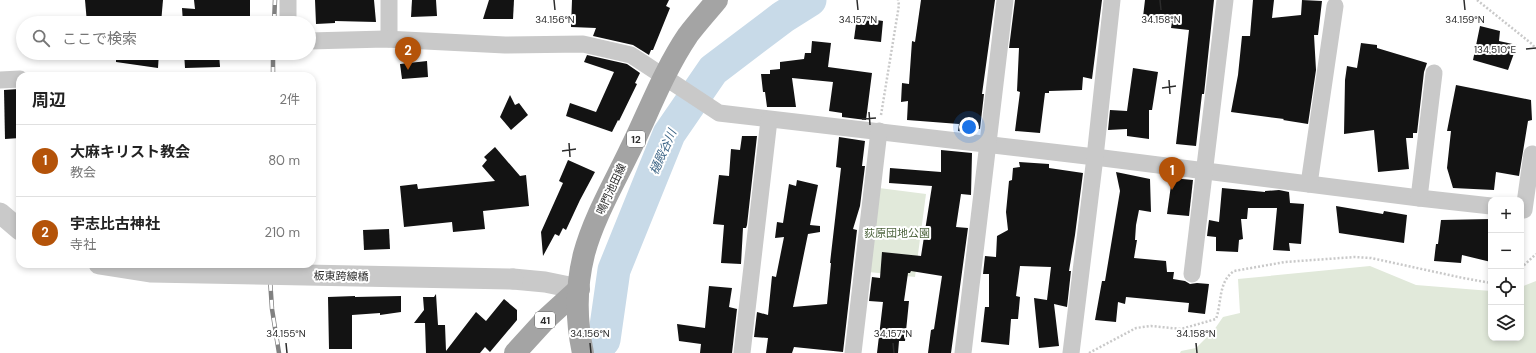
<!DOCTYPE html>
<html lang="ja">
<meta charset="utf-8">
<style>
body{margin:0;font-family:"DM Sans","Noto Sans JP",sans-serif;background:#f6f6f6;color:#222}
.controls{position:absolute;right:12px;bottom:12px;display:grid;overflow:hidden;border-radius:8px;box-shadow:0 2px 6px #0003}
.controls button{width:36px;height:36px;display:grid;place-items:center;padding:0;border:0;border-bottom:1px solid #e0e0e0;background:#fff;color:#222;font:20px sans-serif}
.you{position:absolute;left:969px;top:127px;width:14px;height:14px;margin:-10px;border:3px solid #fff;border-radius:50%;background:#1a73e8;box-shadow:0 0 0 6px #1a73e833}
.badge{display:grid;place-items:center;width:26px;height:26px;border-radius:50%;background:#b45309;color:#fff;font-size:13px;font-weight:700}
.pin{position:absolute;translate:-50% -33px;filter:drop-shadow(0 1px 2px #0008)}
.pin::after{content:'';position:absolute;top:21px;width:14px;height:12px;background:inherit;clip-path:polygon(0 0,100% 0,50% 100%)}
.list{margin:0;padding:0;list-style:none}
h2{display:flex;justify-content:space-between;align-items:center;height:52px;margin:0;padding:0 16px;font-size:17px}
h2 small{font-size:13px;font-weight:400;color:#767676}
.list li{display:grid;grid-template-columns:26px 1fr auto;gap:12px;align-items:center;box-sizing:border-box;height:72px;padding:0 16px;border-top:1px solid #e0e0e0}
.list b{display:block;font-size:15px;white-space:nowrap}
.list p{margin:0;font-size:13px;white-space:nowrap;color:#767676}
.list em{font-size:13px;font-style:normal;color:#767676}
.icon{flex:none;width:22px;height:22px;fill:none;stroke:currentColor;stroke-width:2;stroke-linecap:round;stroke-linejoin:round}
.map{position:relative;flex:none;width:1536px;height:353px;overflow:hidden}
.search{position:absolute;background:#fff;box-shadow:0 2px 6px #0003;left:16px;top:16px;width:300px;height:44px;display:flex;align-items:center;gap:10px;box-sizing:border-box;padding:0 14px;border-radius:22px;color:#767676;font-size:15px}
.panel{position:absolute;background:#fff;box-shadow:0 2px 6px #0003;left:16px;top:72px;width:300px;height:196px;border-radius:12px}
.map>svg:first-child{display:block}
.green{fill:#e1e9da}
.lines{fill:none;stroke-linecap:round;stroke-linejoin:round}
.river{stroke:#c8dae8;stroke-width:33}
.building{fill:#131313}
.path{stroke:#c9c9c9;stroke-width:2.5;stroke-dasharray:2 2;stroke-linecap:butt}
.minor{stroke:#c9c9c9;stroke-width:17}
.tertiary{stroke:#c9c9c9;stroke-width:21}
.primary{stroke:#a4a4a4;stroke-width:22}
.rail-casing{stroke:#818181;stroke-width:4.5}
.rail{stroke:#fff;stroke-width:3;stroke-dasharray:9;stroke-linecap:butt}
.tertiary-bridge{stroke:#c9c9c9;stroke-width:21}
.ticks{fill:none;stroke:#2c2c2c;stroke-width:1.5}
.labels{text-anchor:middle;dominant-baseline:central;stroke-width:4;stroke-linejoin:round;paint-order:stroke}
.shield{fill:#fff;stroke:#6b6b6b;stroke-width:1}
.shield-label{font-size:10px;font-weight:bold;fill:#2c2c2c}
.street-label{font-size:11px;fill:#2c2c2c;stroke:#fff}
.park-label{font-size:11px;fill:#4d643d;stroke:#fff}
.water-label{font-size:12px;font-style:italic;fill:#416888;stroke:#fff}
.ticks-label{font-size:10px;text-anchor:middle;fill:#2c2c2c;stroke:#fff;stroke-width:4;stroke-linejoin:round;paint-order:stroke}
</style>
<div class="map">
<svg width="1536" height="353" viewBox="0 0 1536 353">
<rect width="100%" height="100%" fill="#fff"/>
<g class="green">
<polygon points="879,188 926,194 915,277 869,272"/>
<polygon points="1370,266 1416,285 1491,291 1491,338 1521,338 1521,287 1536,281 1536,353 1180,353 1181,351 1196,348 1214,330 1223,317 1240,313 1238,279"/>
</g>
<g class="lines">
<polyline class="river" points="593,353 604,340 614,270 669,134 713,70 783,17 810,0"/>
</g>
<g class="building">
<polygon points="85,0 163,0 161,23 87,23"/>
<polygon points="194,0 250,0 250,23 183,23 182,8 195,9"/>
<polygon points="315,0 374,0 376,22 335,21 335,23 316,24"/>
<polygon points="412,0 436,0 437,16 411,17"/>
<polygon points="489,0 514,0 513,19 483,19"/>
<polygon points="572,0 669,0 666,6 670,8 653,50 651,50 649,55 633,45 593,36 596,28 571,27"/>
<polygon points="921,0 995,0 982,94 984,94 980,129 973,128 973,133 958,131 959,124 907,120 908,101 901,102 902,83 909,84 912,41 915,42"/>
<polygon points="1015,0 1102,0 1092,79 1083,77 1082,90 1049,91 1049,93 1045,93 1040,133 1015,131 1020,92 1017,91 1019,48 1009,48"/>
<polygon points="1145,0 1214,0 1204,94 1202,94 1196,146 1176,144 1189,30 1171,28 1172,22 1143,17"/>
<polygon points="1253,0 1274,0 1272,18 1301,15 1302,0 1322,1 1318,35 1314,35 1316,70 1308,124 1283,120 1284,119 1231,112 1238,75 1242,36 1250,36"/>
<polygon points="857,17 883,21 881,42 854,39"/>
<polygon points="1480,26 1500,31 1499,41 1517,45 1508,70 1473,60"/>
<polygon points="812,41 831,43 828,67 872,73 866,120 842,117 842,113 829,111 833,82 792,78 796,107 767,107 765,92 763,92 761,74 770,74 770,70 780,69 780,62 804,59 805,53 811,53"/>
<polygon points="1361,43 1377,45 1377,48 1427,63 1424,72 1417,133 1413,133 1413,138 1406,138 1409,169 1378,172 1374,130 1344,134 1345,80 1347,66 1357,68"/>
<polygon points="116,53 159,53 158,68 116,62"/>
<polygon points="184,53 219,53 220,67 185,68"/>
<polygon points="587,55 627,64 640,73 635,83 637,84 619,121 618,120 612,132 566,116 570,103 596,112 614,72 584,62"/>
<polygon points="427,61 428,77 402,79 400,64"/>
<polygon points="1133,68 1158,72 1152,110 1149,110 1149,139 1127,136 1127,129 1108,130 1110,110 1127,111"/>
<polygon points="1456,85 1531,100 1532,120 1528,121 1519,176 1496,172 1494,190 1453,188 1447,168 1451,131 1447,131"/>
<polygon points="19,89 20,138 5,139 4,90"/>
<polygon points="510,95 515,105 519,103 528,115 511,130 500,117"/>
<polygon points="742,136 757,136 747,225 746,228 743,228 741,264 721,263 724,225 713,224 719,175 729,176 731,149 740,150"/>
<polygon points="839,137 865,141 862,166 865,166 860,206 853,229 857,230 843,352 794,347 792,353 766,353 768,338 754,337 757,312 768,315 772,276 776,277 784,237 775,238 777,222 783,223 789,184 796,186 797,180 818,185 810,225 820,226 820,232 808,234 793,307 827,304 831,263 830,263 841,168 836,167"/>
<polygon points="495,147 520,176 526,175 529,206 483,211 485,229 453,232 452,222 404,227 400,186 417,184 418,189 495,181 482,166 487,160 484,157"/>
<polygon points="941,150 972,153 971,195 961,194 956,227 968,228 951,353 928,353 931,330 934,329 942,276 911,271 910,273 908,273 904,301 909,301 905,341 899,341 898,353 877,353 883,302 869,301 872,277 880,278 882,252 921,256 932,186 889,183 890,168 941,172"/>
<polygon points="568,160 595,172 580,200 566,230 563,228 559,236 555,234 543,256 541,232 563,183 559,181"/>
<polygon points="1019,162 1049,164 1049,168 1083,173 1075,235 1069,271 1071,271 1067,307 1054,304 1059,346 1039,348 1034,298 1047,300 1051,267 1020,266 1016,296 1020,297 1018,319 1011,319 1009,345 981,342 985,307 989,307 989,274 983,274 985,256 996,257 997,236 1008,230 1006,212 1009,181 1012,180 1013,168 1020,167"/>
<polygon points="1116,172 1150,179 1151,212 1139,210 1136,225 1135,240 1137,240 1134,258 1166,261 1167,272 1174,272 1173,279 1185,281 1190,284 1197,283 1209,284 1205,314 1188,312 1189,303 1126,297 1125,304 1118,302 1116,322 1095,320 1102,281 1105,281 1120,191"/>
<polygon points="1172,178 1193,180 1189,216 1167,214"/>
<polygon points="1222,188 1265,192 1265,191 1279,190 1289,192 1290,203 1304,204 1301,244 1289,243 1290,251 1273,250 1277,208 1248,208 1247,219 1241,219 1243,239 1239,240 1238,252 1216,251 1216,237 1207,236 1209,220 1219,222"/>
<polygon points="1336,206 1383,214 1384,211 1407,215 1404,243 1339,233"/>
<polygon points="1491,219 1491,262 1462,255 1461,263 1434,261 1436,244 1438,244 1441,220"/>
<polygon points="389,229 390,249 364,250 363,230"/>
<polygon points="709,286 732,288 729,307 737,309 732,353 700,353 701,344 679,341 677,324 705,328"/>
<polygon points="436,294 438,325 445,325 446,351 476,312 486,321 504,299 517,310 517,320 490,352 485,347 480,353 426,353 425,323 414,323 424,310 423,297 434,297"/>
<polygon points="355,296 355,297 401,296 401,312 380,315 380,313 352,315 352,349 329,349 328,297"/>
</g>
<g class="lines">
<g class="path">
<polyline points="1477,0 1532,44 1536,49"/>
<polyline points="881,115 899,5 898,0"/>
<polyline points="1521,268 1536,254"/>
<path d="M1089,353L1136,328L1151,326L1181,329L1216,319C1222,302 1218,282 1234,271L1285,262L1355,257L1371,258L1463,278L1491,283"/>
</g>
<g class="minor">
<polyline points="288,23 288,0"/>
<polyline points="389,39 389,0"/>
<polyline points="309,41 385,39 505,45 583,44 631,55 719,113 1095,157 1419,198 1491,206"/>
<polyline points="0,80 20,79"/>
<polyline points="1309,184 1335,6"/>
<polyline points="1419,198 1434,73"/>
<polyline points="1521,209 1524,210 1532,154"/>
<polyline points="1192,274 1225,0"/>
<polyline points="742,353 769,120"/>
<polyline points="853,353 879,131"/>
<polyline points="963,353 1005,0"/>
<polyline points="1071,353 1095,157 1112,0"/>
</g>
<g class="tertiary">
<polyline points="0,213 20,230"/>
<polyline points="513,279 545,282 579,289"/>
</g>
<g class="primary">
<polyline points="515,353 546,319 579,289"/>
<path d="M583,353C576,321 576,286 584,254C593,220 613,185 628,154C648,114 663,72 688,35C697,23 708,11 717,0"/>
</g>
<g class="rail-casing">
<g id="rail">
<polyline points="274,23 275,0"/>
<polyline points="273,76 273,53"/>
<polyline points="269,264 272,309 279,353"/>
</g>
</g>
<use href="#rail" class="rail"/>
<polyline class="tertiary-bridge" points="99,264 150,272 513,279"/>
</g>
<path class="ticks" d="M554,0L555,10M857,0L858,10M1160,0L1161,10M1464,0L1465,10M1526,49L1536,48M1169,80L1170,94M1162,88L1176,86M869,112L870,125M862,119L876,118M569,143L570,157M562,151L576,149M286,343L287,353M590,343L591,353M893,343L894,353M1196,343L1197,353"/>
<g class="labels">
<g class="shield">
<rect x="627" y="131" width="18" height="16" rx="3"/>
<rect x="535" y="312" width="20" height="16" rx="3"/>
</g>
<g class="shield-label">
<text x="636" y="139">12</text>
<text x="545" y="320">41</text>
</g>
<g class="street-label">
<text transform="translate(611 189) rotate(-65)">鳴門池田線</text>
<text transform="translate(341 276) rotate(1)">板東跨線橋</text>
</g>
<g class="park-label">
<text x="897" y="233">荻原団地公園</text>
</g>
<g class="water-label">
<text transform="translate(663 152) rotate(-66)">樋殿谷川</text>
</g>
</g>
<g class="ticks-label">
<text x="555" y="23">34.156°N</text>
<text x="858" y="23">34.157°N</text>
<text x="1161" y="23">34.158°N</text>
<text x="1465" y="23">34.159°N</text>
<text x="1495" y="53">134.510°E</text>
<text x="286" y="337">34.155°N</text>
<text x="590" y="337">34.156°N</text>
<text x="893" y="337">34.157°N</text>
<text x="1196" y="337">34.158°N</text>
</g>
</svg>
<div class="controls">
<button>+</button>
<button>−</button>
<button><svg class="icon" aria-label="locate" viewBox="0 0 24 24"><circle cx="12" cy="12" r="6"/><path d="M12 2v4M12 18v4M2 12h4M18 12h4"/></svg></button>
<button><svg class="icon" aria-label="layers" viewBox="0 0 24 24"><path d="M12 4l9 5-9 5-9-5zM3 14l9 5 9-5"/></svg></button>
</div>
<div class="you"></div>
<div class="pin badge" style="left:1172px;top:190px">1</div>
<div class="pin badge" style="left:408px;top:70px">2</div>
<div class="search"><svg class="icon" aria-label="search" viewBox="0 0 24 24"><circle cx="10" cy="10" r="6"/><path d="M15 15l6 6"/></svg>ここで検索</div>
<section class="panel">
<h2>周辺<small>2件</small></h2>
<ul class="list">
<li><span class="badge">1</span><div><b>大麻キリスト教会</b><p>教会</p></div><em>80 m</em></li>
<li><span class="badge">2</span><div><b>宇志比古神社</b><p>寺社</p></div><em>210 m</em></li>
</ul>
</section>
</div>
